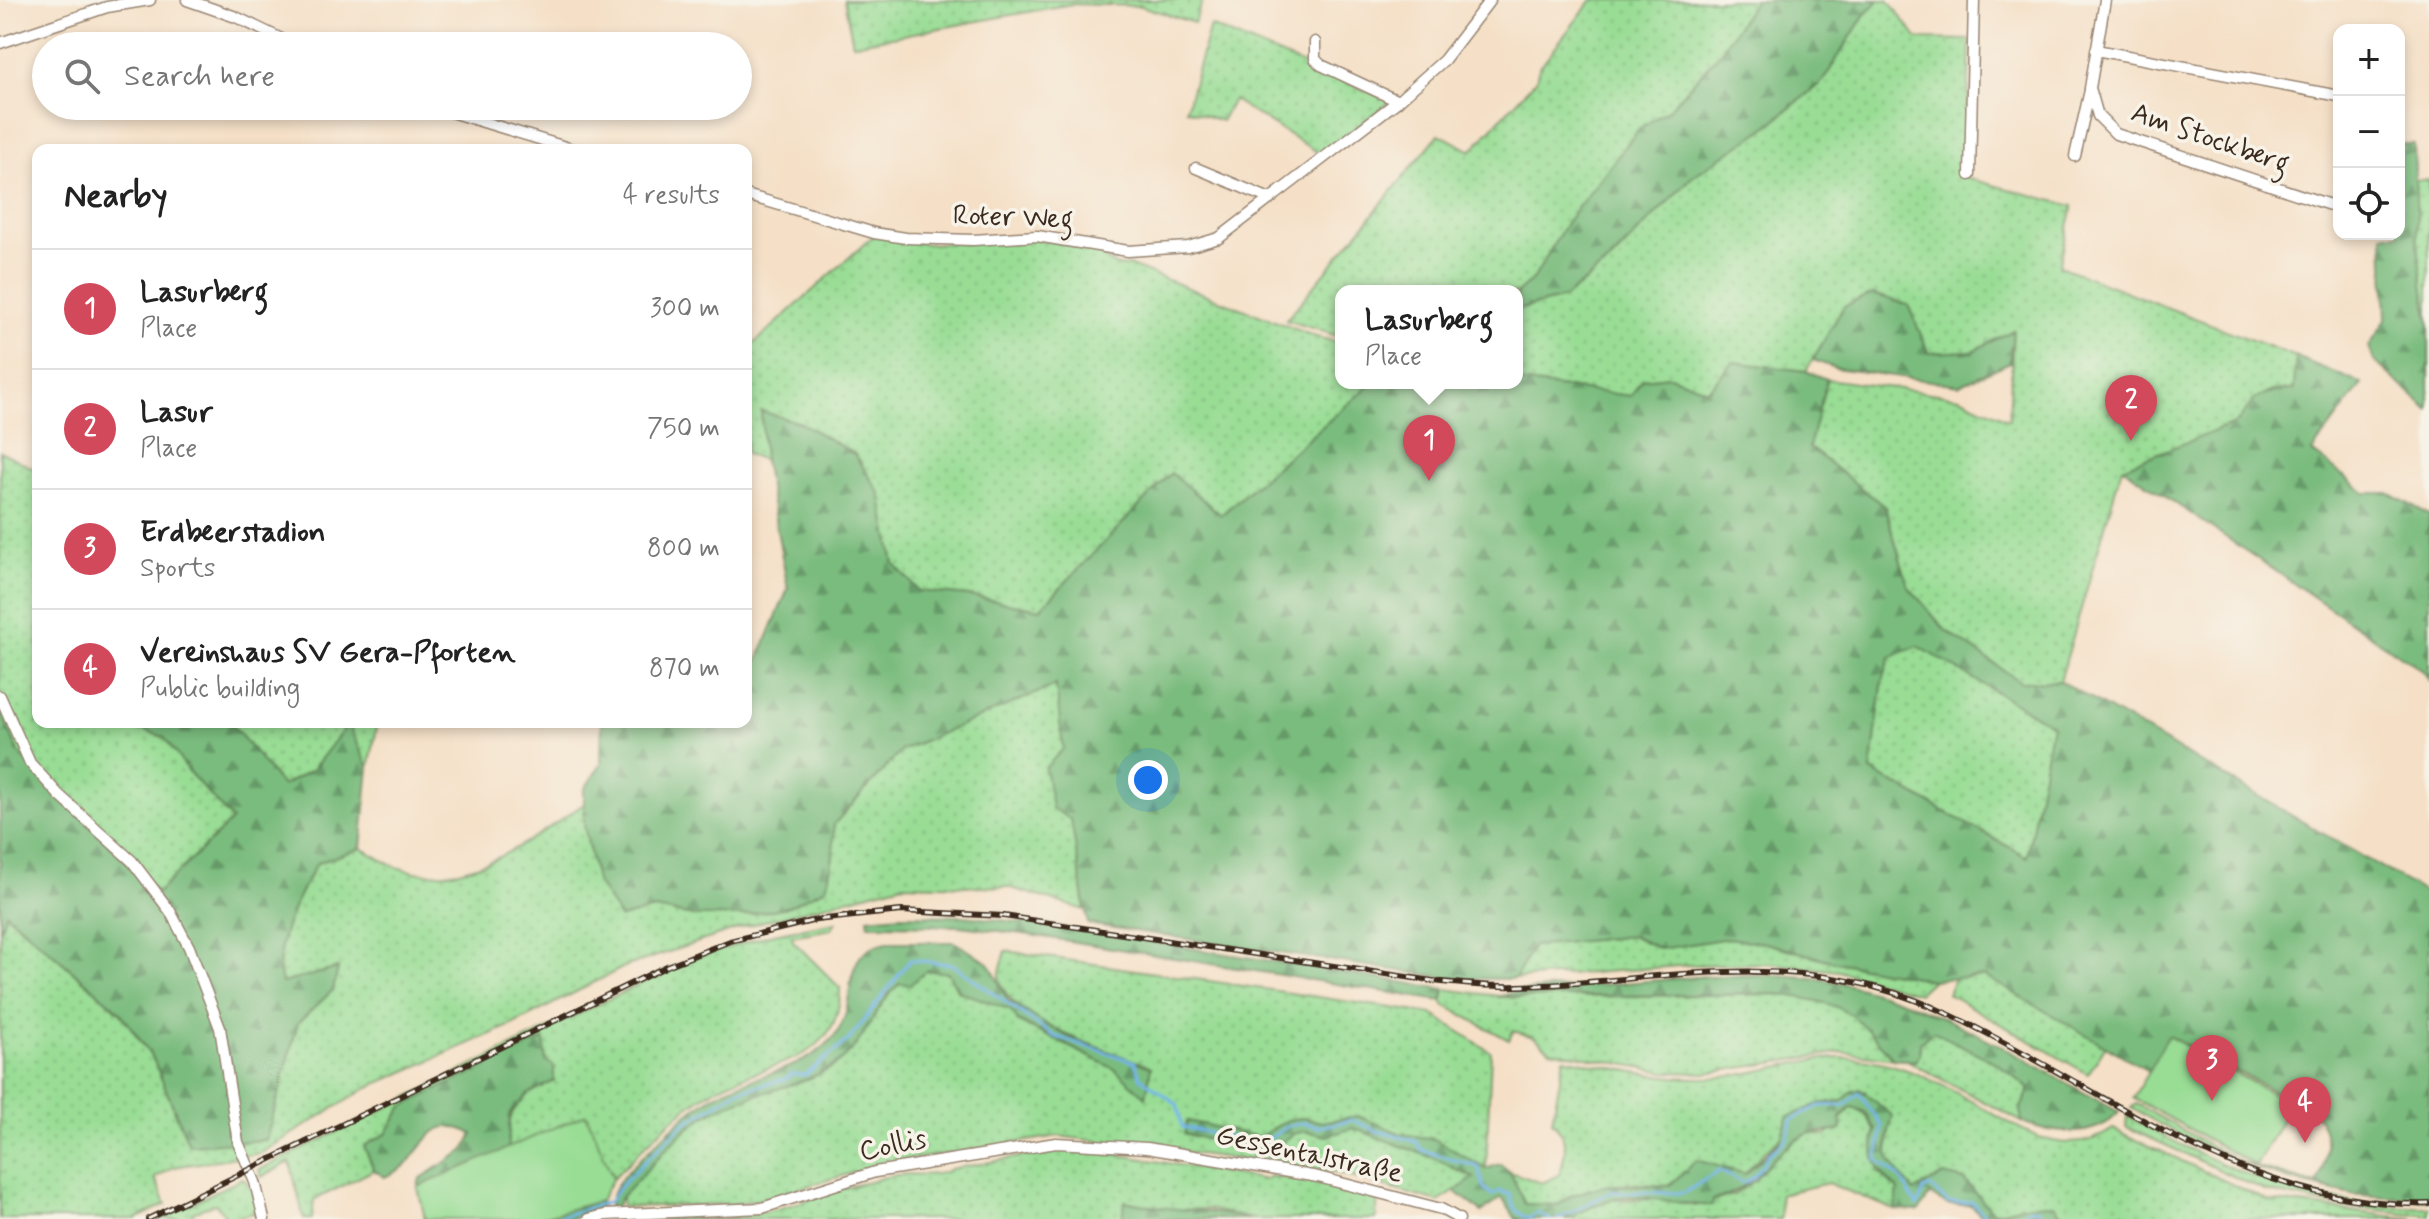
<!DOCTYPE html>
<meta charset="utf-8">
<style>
body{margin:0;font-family:Mynerve,sans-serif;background:#f2f2f2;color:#222}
.controls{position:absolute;right:24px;top:24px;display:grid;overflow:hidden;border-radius:16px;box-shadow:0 4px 12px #0003}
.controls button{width:72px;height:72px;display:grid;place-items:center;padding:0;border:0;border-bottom:2px solid #e0e0e0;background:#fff;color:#222;font:40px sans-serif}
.you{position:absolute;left:1148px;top:780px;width:28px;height:28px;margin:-20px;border:6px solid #fff;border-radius:50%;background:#1a73e8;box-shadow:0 0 0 12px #1a73e833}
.badge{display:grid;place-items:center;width:52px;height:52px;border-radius:50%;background:#d1495b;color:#fff;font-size:26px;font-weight:700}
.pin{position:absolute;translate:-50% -66px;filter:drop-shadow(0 2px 4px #0008)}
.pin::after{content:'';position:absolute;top:42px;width:28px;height:24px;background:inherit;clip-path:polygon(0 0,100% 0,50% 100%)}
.popup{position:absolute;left:1335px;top:285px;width:188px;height:104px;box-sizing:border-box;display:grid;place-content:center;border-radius:16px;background:#fff;filter:drop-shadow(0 2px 6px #0005);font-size:26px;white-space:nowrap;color:#767676}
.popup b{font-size:30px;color:#222}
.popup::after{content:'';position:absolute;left:50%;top:100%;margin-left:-16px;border:16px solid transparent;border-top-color:#fff}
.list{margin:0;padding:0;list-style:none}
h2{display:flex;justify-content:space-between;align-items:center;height:104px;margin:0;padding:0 32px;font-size:34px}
h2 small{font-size:26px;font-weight:400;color:#767676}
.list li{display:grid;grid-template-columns:52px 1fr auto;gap:24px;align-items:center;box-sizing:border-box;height:120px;padding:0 32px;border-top:2px solid #e0e0e0}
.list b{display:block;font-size:30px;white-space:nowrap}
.list p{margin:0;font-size:26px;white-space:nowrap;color:#767676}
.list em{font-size:26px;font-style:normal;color:#767676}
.icon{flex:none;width:44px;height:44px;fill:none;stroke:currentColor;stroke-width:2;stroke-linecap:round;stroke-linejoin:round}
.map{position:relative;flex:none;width:2429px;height:1219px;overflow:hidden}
.search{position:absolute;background:#fff;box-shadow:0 4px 12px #0003;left:32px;top:32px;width:720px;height:88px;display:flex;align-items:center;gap:20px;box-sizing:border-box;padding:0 28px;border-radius:44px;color:#767676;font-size:30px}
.panel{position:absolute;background:#fff;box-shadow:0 4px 12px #0003;left:32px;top:144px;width:720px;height:584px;border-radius:16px}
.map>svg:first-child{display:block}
.grass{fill:url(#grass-dots);stroke:#6a845a;stroke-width:2}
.forest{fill:url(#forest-firs);stroke:#5a734e;stroke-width:2;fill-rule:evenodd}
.park{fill:#99dd95;stroke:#6a845a;stroke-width:2}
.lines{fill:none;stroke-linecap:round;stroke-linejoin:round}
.stream{stroke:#75b5e9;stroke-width:3}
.minor-casing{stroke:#988572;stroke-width:13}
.minor{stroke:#fff;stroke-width:10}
.rail-casing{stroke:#3b2a1e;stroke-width:6}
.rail{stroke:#f7f3e8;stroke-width:3;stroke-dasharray:9;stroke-linecap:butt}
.labels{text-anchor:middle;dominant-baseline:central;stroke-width:7;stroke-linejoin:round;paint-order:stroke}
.street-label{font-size:28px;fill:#3b2a1e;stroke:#f7f3e8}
</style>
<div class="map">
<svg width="2429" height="1219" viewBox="0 0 2429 1219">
<defs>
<pattern id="grass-dots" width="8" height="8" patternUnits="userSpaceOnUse" patternTransform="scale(2)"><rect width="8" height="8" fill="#99dd95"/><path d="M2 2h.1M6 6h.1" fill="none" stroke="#85be80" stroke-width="1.8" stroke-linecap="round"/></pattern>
<pattern id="forest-firs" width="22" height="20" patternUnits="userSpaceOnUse" patternTransform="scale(2)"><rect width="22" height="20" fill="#7abc7e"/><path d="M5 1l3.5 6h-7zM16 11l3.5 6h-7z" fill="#659967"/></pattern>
</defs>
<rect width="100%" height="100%" fill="#f7f3e8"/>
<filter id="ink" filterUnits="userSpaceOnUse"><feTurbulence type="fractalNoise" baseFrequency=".0125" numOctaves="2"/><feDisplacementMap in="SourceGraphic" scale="16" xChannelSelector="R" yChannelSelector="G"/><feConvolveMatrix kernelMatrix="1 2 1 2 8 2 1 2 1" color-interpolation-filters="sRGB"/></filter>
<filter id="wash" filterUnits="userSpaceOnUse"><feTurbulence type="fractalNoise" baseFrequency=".006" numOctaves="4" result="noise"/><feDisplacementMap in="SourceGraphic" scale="32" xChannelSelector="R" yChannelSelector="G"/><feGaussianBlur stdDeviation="1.8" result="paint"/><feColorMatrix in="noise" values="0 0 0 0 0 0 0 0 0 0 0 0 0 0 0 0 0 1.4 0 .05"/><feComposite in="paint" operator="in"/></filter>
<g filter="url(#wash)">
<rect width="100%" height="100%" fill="#f5e0c7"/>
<g class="grass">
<polygon points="844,0 1203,0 1194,23 1141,6 1071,4 853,44"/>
<polygon points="1592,0 1755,0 1718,55 1669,109 1639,129 1568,220 1534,279 1517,293 1341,291 1341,337 1286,320 1439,134 1471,151 1536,80 1539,68"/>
<polygon points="1879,0 1888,0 1918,39 1970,40 1966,178 2073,206 2059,266 2296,357 2294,390 2272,391 2254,400 2237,423 2122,467 2060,681 2021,682 1945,630 1908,586 1885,507 1808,447 1827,379 1960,397 2009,420 2013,331 1973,351 1928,353 1908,305 1844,306 1806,371 1733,362 1708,390 1670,376 1642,379 1631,396 1517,382 1517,310 1564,298 1612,260 1693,176 1764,129 1823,81 1865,14"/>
<polygon points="1210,26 1391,101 1322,155 1233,100 1221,121 1186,109"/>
<polygon points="2415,180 2429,180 2429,322 2418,254"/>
<path d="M874,235L927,244L1038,239L1098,250C1108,262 1115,269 1131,266L1316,337L1341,343V383H1372L1221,515L1171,473L1040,609L969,596L919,591L894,564L880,493L855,454L801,423L761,412L764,460L746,454V351Z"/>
<polygon points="0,451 38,471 38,722 120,722 164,737 189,772 232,820 157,894 18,752 0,709"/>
<polygon points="1918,646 2052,725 2027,857 1871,771 1882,685 1890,657"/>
<path d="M1056,685L1085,910L1008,887L903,884L746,926L624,967L516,1023L367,1088L261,1153L174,1167L155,1178L166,1204L136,1219H0V931L5,913L120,1012L154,1061L189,1145L266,1140L298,1023L333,990L338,969L282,984C271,944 297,897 317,863L361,848C374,855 387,864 400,868C467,891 531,839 584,804V825L620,918L654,909L694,916H742L787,907L826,888L833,857L834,824L902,750Z"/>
<polygon points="230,722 378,722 369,768 348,725 312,770 282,786"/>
<path d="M836,922L831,929L792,936L793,941L840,988C841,1066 765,1061 714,1090C675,1111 644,1148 613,1178L586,1115L508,1149C508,1108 515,1098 553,1081L546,1061L544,1040L403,1106L386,1134L365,1146L374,1170L314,1200L312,1219H304L290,1162L261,1177L259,1170L691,959L769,935Z"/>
<polygon points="1633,936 1660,949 1728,938 1765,943 1836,962 1932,980 1918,993 1839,971 1769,963 1691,965 1515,979 1532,946"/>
<path d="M1006,951L1432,1014L1491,1052L1486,1169L1434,1139L1401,1134L1358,1116L1322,1122L1303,1118L1288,1120L1259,1137L1188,1121L1187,1135L1280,1144L1292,1134L1306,1131L1327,1136L1353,1128L1436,1159L1475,1179L1438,1202L1331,1171L1058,1136L883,1164L763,1199L733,1204L622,1207V1196C651,1167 680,1128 717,1109C754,1089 803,1089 837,1064C875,1036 887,956 948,973L958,991L1012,1010L1018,1022L1115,1069L1146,1096L1151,1067C1113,1052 1009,1022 1000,980C998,972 1004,959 1006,951Z"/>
<polygon points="1984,976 2106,1045 2088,1074 1948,994 1954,978"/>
<polygon points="1445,989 1514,998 1779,994 1825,1001 1850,1010 1894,1059 1842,1052 1707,1073 1665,1072 1550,1050 1534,1037 1513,1031 1509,1040 1446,1006 1442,1001"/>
<polygon points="1933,1030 1998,1064 2030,1089 2021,1108 2022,1122 1908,1061 1915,1061 1920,1054 1920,1043"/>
<path d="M1564,1058C1610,1067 1657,1079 1703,1078C1750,1078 1796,1058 1843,1058C1897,1058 1944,1085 1990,1112C2031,1135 2069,1159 2113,1129L2268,1201L2413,1219H2064L2055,1205C2025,1200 2019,1210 1993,1212L1964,1180L1943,1175L1914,1191L1888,1160L1889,1127L1880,1106L1871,1102L1865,1091L1843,1101L1819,1104L1764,1152L1745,1174L1696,1160L1669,1186L1629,1183L1572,1195L1558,1205L1525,1204L1510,1172L1542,1183L1559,1175C1567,1152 1569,1139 1552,1121Z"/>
<path d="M2136,1104L2242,1163L2348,1194C2265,1178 2203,1149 2131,1108Z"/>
<path d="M1852,1107C1881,1119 1877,1145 1878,1172L1898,1190L1895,1210L1828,1183L1780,1194L1781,1219H1564L1604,1200L1666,1199L1695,1206L1734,1195L1755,1180L1773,1156L1808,1133L1827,1135Z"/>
<path d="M2127,1116C2222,1170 2318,1210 2429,1207V1216L2325,1204L2265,1191L2126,1127Z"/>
<path d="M1064,1149L1091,1150L1266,1180L1269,1176L1320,1182L1378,1197L1376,1219H1251L1209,1209L1161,1210L1126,1201L1123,1219H661C671,1211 703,1219 719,1218C781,1216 837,1185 897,1175C917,1172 933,1179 951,1169Z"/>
<polygon points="243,1178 253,1191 258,1212 228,1219 216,1204 192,1212 194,1219 159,1219"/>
</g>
<g class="forest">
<polygon points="1755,0 1879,0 1865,14 1823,81 1764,129 1693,176 1611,260 1564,298 1517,310 1517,293 1534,278 1568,220 1639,129 1669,109 1718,55"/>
<polygon points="2399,144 2414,144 2418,254 2429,322 2429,410 2374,361 2369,347 2386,319 2383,234 2399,234"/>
<polygon points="1873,294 1908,305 1929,353 1973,351 2013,330 2010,362 1959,385 1835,368 1813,360 1844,306"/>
<polygon points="2296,357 2362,384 2312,452 2366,493 2389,493 2429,515 2429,680 2423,671 2122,467 2237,423 2254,400 2273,391 2294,390"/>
<path d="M1732,362L1806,371L1827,379L1809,447L1885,507L1908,586L1945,630L2021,682L2060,681L2429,895V1200L2348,1194L2317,1185C2325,1164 2332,1142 2320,1120C2313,1109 2190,1047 2169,1036L2149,1071L1984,976L1932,980L1836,962L1765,943L1728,938L1660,949L1633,936L1533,946L1515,979L1449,978L1088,924L1071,820L1052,808L1045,768L1063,749L1056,685L902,750L834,824L833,857L826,888L787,907L742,916H694L654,909L620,918L596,881L584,825V790L601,764L602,722H672L684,726L694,722H746V688L788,589L764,460L761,411L801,423L854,454L880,493L894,564L919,591L969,596L1040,609L1171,473L1221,515L1372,383L1517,382L1631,396L1642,379L1670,376L1708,390ZM1918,646L2052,725L2027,857L1871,771L1882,685L1890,657Z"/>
<path d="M0,709L18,752L157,893L232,820L189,772L164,737L120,722H230L282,786L312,770L348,724L369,768L361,848L317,863C297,897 271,944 282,983L338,968L333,990L298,1023L266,1140L189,1145L152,1056L120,1012L6,913L0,931Z"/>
<polygon points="900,915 963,916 1045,925 1445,989 1442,1001 1031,935 960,926 869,925 868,918"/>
<path d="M888,942H954L989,963L1008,1000L1045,1024L1069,1037L1151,1067L1146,1097L1115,1069L1018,1021L1011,1010L958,991L948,973L927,970L910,985L900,983C874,1005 865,1046 836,1064C803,1086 758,1092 722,1107C682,1123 652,1167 622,1196L615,1209L609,1207C612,1185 627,1172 642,1157C667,1133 691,1107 723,1091C760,1073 803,1071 832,1039C863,1006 833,952 888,942Z"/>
<path d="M1708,976C1742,976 1778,973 1812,978C1924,993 2021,1059 2119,1112C2096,1140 2052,1134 2022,1122L2021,1108L2030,1089L1998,1064L1933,1031L1920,1043V1054L1915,1061L1894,1059C1848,1008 1848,1005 1779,994L1497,997L1515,992Z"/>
<path d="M544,1039L546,1061L554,1066V1081L528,1094L510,1114L508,1149L418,1187L420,1179L465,1150L473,1134C434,1114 428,1141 407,1164C402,1169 392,1173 385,1177L374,1170L364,1146L386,1134L403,1106Z"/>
<path d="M1860,1089L1893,1116C1880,1156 1889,1161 1914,1191L1944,1175L1964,1180L1993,1212C2019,1210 2025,1200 2055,1205L2064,1219H1985L1971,1205H1948L1930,1195L1919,1211L1895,1210L1898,1190C1878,1172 1867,1158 1876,1130L1865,1112L1852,1107L1841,1117L1842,1129C1830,1134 1815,1130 1805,1135C1767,1155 1756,1190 1713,1200L1712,1205C1683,1207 1655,1195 1625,1197C1602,1199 1588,1211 1567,1218C1552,1219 1531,1219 1516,1219L1502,1197L1482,1212L1455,1191L1474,1178L1436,1159L1353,1128L1327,1136L1306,1131L1293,1134L1280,1144L1261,1151L1184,1134L1187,1121L1259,1137L1288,1120L1303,1118L1322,1122L1358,1116L1401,1134L1434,1139L1486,1169L1500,1164L1510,1172L1525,1204L1558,1205L1572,1195L1606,1185L1669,1186L1696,1160L1746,1174L1780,1140L1788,1117L1819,1104L1843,1101L1852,1091Z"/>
<polygon points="600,1201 601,1209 568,1219 535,1219"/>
<path d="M1125,1201C1167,1211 1208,1209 1251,1219H1123Z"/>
</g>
<g class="park">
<polygon points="2168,1036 2291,1104 2256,1166 2133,1098"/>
<polygon points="586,1114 613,1178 600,1201 535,1219 425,1219 418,1187"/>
</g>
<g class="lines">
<g class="stream">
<path d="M552,1219L609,1202L621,1185L682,1125L738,1091L786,1079L792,1074L805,1075L850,1039L910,960L952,964L1054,1036L1135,1062L1140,1077L1177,1104L1182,1127L1261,1144L1288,1126L1305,1123L1319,1127L1353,1120L1374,1130L1417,1142L1422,1150L1478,1167L1484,1188L1492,1195L1500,1191L1510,1195C1512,1207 1517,1215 1530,1218L1537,1213L1550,1219"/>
<polyline points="1558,1219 1611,1192 1684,1193 1719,1171 1744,1183 1755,1176 1768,1155 1787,1139 1792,1120 1819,1106 1846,1105 1859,1093 1882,1126 1877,1160 1900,1178 1917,1206 1924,1190 1931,1187 1948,1203 1972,1202 1989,1219"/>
<polyline points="2019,1219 2028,1209 2037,1208 2046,1219"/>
</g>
</g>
</g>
<g filter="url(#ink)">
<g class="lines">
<g class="minor-casing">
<g id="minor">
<polyline points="187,0 236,17 296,46"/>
<polyline points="2105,0 2090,88 2098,116 2116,134 2339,208"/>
<polyline points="1315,42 1315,59 1321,65 1398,101"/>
<polyline points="0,43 107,7 150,0"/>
<polyline points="2096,50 2339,96"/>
<polyline points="431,106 575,150"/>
<polyline points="2075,156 2090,90"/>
<polyline points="1196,168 1270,199"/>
<polyline points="1970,175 1974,0"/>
<polyline points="746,195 874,233 906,238 973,240 1037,236 1128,251 1188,247 1219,238 1398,101 1444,60 1490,0"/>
<polyline points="0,696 30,763 59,795 132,861 170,911 189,947 220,1028 238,1142 255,1182 264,1219"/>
<polyline points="589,1219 605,1215 762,1208 875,1172 1056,1143 1147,1148 1318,1177 1441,1209 1459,1219"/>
</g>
</g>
<use href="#minor" class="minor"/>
<g class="rail-casing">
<path id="rail" d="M148,1219L667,966L730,941L816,920L901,911L1004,916L1433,981C1461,984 1490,987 1518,986C1639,983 1759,954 1878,988C1927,1001 1972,1025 2016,1049C2151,1122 2269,1208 2429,1204"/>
</g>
<use href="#rail" class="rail"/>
</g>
</g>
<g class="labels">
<g class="street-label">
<text transform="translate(2210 139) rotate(19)">Am Stockberg</text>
<text transform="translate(1013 218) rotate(2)">Roter Weg</text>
<text transform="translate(893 1146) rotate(-12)">Collis</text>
<text transform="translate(1309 1155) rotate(12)">Gessentalstraße</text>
</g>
</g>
</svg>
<div class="controls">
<button>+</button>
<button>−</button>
<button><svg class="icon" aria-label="locate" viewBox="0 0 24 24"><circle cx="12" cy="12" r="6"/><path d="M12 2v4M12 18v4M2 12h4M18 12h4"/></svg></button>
</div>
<div class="you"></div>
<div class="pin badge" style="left:1429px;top:481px">1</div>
<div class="popup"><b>Lasurberg</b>Place</div>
<div class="pin badge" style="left:2131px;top:441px">2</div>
<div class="pin badge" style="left:2212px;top:1101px">3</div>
<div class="pin badge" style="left:2305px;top:1143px">4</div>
<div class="search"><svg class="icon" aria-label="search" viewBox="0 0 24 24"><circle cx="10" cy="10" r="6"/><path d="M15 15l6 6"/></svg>Search here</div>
<section class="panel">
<h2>Nearby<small>4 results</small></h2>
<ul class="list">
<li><span class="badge">1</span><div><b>Lasurberg</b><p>Place</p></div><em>300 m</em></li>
<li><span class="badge">2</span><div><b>Lasur</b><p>Place</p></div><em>750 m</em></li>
<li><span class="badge">3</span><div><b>Erdbeerstadion</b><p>Sports</p></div><em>800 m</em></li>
<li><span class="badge">4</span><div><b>Vereinshaus SV Gera-Pforten</b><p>Public building</p></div><em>870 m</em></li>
</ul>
</section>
</div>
